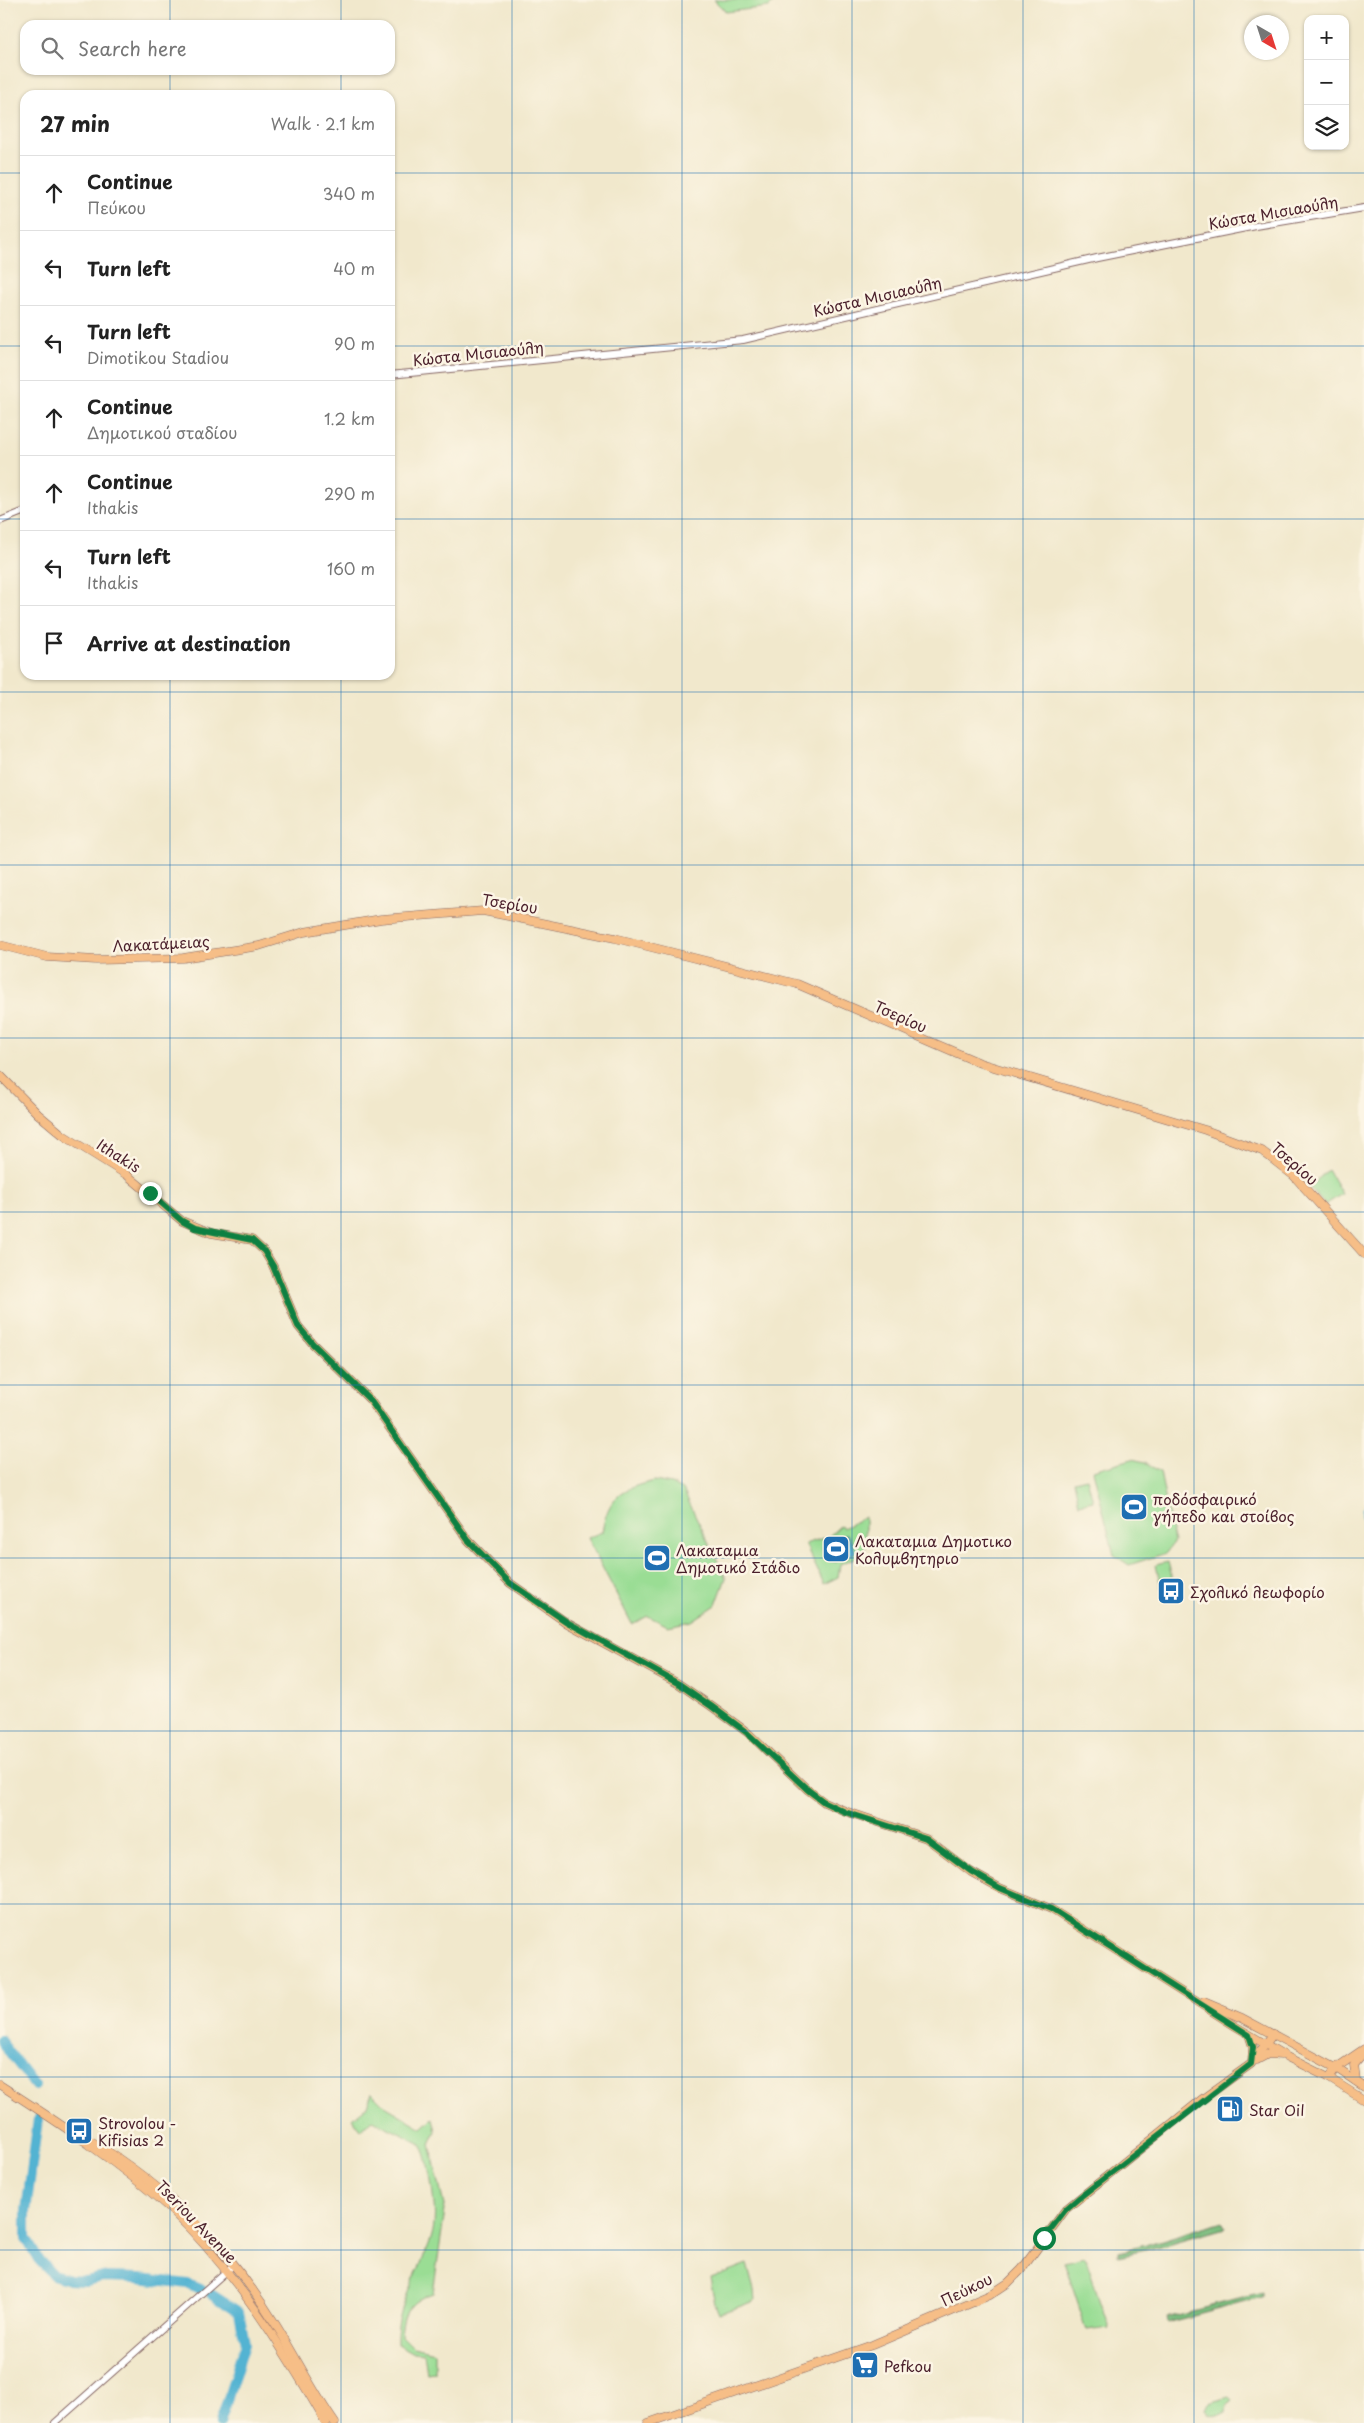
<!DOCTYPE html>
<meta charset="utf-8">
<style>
body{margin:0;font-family:"Playpen Sans",sans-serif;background:#f6f6f6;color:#222}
.controls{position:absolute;right:15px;top:15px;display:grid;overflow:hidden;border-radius:10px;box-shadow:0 1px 4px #0004}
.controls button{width:45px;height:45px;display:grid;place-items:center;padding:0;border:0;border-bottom:1px solid #e0e0e0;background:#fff;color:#222;font:25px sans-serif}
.compass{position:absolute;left:1244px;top:15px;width:45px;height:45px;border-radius:50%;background:#fff;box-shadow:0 1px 4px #0004;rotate:141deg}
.stop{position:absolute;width:15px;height:15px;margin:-11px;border:4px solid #0b8043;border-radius:50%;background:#fff}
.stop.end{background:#0b8043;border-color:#fff;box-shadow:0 1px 5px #0008}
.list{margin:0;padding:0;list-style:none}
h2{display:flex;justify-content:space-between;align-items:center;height:65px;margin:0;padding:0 20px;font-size:21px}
h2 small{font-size:16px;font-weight:400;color:#767676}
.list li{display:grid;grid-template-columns:32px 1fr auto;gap:15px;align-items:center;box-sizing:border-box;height:75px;padding:0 20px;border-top:1px solid #e0e0e0}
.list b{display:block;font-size:19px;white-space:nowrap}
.list p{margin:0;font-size:16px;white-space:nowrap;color:#767676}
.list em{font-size:16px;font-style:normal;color:#767676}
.icon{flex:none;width:28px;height:28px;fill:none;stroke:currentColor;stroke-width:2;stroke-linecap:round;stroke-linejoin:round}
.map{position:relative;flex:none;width:1364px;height:2423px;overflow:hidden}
.search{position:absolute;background:#fff;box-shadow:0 1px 4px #0004;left:20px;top:20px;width:375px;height:55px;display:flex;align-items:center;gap:12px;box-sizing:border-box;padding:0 18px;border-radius:15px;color:#767676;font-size:19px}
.panel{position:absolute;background:#fff;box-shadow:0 1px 4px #0004;left:20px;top:90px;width:375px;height:590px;border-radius:15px}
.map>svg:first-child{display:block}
.green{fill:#9add94;stroke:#727e60}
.forest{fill:#7bbc7e;stroke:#626e54}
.water{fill:#53b3d2;stroke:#4e697e}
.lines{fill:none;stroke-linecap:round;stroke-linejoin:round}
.stream{stroke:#53b3d2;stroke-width:2}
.river{stroke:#53b3d2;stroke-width:10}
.minor-casing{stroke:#846563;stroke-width:8}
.major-casing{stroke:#846563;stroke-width:9}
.minor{stroke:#fff;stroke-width:6}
.major{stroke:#f6be87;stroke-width:8}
.route{stroke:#0b8043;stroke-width:6}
.grid{fill:none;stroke:#1f6fb2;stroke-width:1;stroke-opacity:0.55}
.labels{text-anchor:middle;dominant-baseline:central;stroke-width:5;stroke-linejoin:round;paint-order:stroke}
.street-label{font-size:15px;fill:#4a1f2b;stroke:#fcf5e5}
.poi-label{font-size:15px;fill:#4a1f2b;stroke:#fcf5e5;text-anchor:start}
</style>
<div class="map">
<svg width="1364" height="2423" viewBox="0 0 1364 2423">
<rect width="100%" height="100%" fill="#fcf5e5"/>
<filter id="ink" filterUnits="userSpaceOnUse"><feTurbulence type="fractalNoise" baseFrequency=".02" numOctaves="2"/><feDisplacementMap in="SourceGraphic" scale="10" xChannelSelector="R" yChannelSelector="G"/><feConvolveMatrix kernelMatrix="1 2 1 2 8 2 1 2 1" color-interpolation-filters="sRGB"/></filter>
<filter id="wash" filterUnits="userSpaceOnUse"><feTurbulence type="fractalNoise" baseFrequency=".0096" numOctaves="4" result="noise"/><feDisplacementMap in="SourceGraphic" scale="20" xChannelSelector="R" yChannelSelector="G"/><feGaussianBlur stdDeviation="1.12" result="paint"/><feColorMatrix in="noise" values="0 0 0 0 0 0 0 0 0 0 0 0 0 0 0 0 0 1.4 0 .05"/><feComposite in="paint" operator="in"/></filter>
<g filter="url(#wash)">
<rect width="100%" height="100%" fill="#f1e8cc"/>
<g class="green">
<polygon points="714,0 775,0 769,7 726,12"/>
<polygon points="1328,1170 1342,1194 1325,1205 1309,1187"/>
<polygon points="1132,1459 1145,1462 1160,1472 1174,1542 1166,1553 1129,1565 1114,1555 1093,1470"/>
<polygon points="1087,1478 1093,1501 1079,1504 1074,1481"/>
<path d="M655,1481L671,1484L683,1490L726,1578L716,1605L692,1621L668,1626L648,1616L632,1624L587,1538L602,1532C608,1496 622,1488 655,1481Z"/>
<polygon points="865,1517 865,1554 840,1564 838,1577 824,1584 805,1544 829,1536 841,1525 843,1528"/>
<polygon points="1168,1562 1174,1585 1161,1588 1156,1565"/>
<path d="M372,2093L385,2106L422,2128L433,2118L436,2131L430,2144L445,2210L433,2293C410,2301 403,2311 401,2336L412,2347L435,2352V2372L427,2373L424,2354L413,2353L397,2344C395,2307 419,2273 431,2239C438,2219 433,2195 430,2175C427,2163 427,2151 419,2143L373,2120L361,2130L352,2118L367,2106Z"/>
<polygon points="1085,2257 1109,2328 1087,2331 1064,2262"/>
<polygon points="747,2264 754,2290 755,2301 719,2314 715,2304 710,2278"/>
<polygon points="1229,2397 1232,2400 1227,2404 1226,2412 1218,2416 1209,2415 1205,2409 1208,2403"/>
</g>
<g class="forest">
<polygon points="1223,2221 1225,2227 1150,2249 1118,2256 1118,2251 1146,2245"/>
<polygon points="1262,2293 1262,2298 1167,2323 1166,2318"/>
</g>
<g class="water">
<polygon points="847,1534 856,1552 845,1558 836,1539"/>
<polygon points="832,1543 838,1555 836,1562 828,1560 822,1548"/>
</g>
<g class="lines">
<polyline class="stream" points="1364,1507 1362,1510 1364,1533"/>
<g class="river">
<polyline points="0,2040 35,2086"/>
<polyline points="38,2119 26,2211 26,2238 38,2259 53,2275 69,2280 86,2281 103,2277 140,2278 188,2284 202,2290"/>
<polyline points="211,2294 239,2312 245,2343 220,2423"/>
</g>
</g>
</g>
<g filter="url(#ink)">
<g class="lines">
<g class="minor-casing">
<g id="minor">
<polyline points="390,375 743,340 1097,258 1256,226 1364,208"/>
<polyline points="0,521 25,511"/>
<polyline points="55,2423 230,2268"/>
</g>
</g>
<g class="major-casing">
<g id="major">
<polyline points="0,945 47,957 96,960 183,958 259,946 304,932 381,919 483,911 615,938 797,984 980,1063 1205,1130 1262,1151 1294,1176 1364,1254"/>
<polyline points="0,1075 38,1114 63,1135 127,1175 182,1221 211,1233 252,1240 264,1251 273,1266 298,1326 313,1344 370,1400 468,1540 510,1583 567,1623 679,1684 711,1706 747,1732 808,1790 824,1802 845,1811 926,1838 971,1872 1000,1888 1051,1909 1235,2026 1287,2057 1329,2078 1364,2100"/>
<polyline points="1204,2002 1242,2018 1336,2068 1364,2087"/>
<polyline points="1249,2035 1253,2047 1252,2062"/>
<polyline points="1257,2060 1268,2054 1281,2055"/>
<polyline points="1329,2078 1336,2068 1364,2049"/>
<polyline points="1356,2081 1354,2065 1364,2053"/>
<path d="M0,2085C58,2122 117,2161 168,2207C233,2268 282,2346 326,2423"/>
<path d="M91,2141C167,2186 230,2250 276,2325C296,2357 313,2392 335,2423"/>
<polyline points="648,2423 872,2345 990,2295 1008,2283 1022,2269 1066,2209 1201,2100 1251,2064 1273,2034"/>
</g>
</g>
<use href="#minor" class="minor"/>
<use href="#major" class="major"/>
</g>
</g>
<g class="lines" filter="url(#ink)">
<polyline class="route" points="150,1193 182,1221 195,1228 252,1240 264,1251 273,1266 298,1326 313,1344 370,1400 468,1540 510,1583 567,1622 679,1684 711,1706 746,1732 808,1790 824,1802 845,1812 926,1838 972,1872 1000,1888 1051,1909 1249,2035 1253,2047 1251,2064 1080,2197 1066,2209 1044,2238"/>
</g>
<path class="grid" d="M170,0V25M341,0V25M512,0V2423M682,0V2423M852,0V2423M1023,0V2423M1194,0V2423M170,70V95M341,70V95M0,173H25M390,173H1364M0,346H25M390,346H1364M0,519H25M390,519H1364M170,675V2423M341,675V2423M0,692H1364M0,865H1364M0,1038H1364M0,1212H1364M0,1385H1364M0,1558H1364M0,1731H1364M0,1904H1364M0,2077H1364M0,2250H1364"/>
<defs>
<g id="stadium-square" transform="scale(1.4375)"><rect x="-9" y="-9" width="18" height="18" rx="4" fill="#1f6fb2" stroke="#fcf5e5"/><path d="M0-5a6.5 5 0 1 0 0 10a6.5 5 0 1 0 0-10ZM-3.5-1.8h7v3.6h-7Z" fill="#fff"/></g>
<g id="bus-square" transform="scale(1.4375)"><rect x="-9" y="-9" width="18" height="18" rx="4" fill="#1f6fb2" stroke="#fcf5e5"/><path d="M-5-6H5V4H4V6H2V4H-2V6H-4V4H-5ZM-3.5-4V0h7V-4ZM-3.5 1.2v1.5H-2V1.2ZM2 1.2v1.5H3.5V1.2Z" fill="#fff"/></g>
<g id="fuel-square" transform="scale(1.4375)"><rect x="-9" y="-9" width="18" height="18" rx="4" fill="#1f6fb2" stroke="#fcf5e5"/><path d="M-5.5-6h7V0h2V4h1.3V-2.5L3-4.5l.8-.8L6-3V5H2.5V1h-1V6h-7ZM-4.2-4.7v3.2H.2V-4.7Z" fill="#fff"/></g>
<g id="supermarket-square" transform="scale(1.4375)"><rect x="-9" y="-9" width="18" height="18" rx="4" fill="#1f6fb2" stroke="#fcf5e5"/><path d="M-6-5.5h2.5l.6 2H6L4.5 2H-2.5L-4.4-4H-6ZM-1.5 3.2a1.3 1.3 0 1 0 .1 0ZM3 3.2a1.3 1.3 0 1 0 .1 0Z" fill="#fff"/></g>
</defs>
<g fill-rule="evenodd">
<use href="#stadium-square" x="1134" y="1507"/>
<use href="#stadium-square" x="836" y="1549"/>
<use href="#stadium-square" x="657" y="1558"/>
<use href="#bus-square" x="1171" y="1591"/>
<use href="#fuel-square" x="1230" y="2109"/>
<use href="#bus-square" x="79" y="2131"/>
<use href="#supermarket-square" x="865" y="2365"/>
</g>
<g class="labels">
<g class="street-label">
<text transform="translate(1273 212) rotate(-10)">Κώστα Μισιαούλη</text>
<text transform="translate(877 296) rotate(-13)">Κώστα Μισιαούλη</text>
<text transform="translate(478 353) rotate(-6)">Κώστα Μισιαούλη</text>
<text transform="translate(510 903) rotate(9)">Τσερίου</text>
<text transform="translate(161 943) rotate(-3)">Λακατάμειας</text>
<text transform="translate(901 1016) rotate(24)">Τσερίου</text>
<text transform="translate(119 1155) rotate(32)">Ithakis</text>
<text transform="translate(1295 1163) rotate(41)">Τσερίου</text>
<text transform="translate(197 2221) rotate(46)">Tseriou Avenue</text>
<text transform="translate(966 2289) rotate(-26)">Πεύκου</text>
</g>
<g class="poi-label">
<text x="1153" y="1498">ποδόσφαιρικό<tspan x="1153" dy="17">γήπεδο και στοίβος</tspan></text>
<text x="855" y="1540">Λακαταμια Δημοτικο<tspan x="855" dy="17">Κολυμβητηριο</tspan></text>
<text x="676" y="1549">Λακαταμια<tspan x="676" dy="17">Δημοτικό Στάδιο</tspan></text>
<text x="1190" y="1591">Σχολικό λεωφορίο</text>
<text x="1249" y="2109">Star Oil</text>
<text x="98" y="2122">Strovolou -<tspan x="98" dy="17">Kifisias 2</tspan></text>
<text x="884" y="2365">Pefkou</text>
</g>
</g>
</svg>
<div class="controls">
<button>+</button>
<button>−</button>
<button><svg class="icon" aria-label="layers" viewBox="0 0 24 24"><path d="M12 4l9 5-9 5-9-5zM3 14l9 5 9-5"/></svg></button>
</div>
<svg class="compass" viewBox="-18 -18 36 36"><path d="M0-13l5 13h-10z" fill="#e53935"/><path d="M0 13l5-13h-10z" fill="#767676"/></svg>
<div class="stop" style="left:1044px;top:2238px"></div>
<div class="stop end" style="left:150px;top:1193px"></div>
<div class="search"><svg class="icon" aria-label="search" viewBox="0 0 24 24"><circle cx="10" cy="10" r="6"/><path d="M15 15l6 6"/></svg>Search here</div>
<section class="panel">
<h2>27 min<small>Walk · 2.1 km</small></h2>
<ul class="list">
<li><svg class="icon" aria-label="ahead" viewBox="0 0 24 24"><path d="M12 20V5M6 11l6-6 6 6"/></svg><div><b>Continue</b><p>Πεύκου</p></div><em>340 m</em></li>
<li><svg class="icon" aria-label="left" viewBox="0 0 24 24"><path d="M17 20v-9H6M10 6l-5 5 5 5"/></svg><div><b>Turn left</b></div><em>40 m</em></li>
<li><svg class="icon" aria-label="left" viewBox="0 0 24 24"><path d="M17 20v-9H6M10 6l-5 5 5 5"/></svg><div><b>Turn left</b><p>Dimotikou Stadiou</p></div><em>90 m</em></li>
<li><svg class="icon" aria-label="ahead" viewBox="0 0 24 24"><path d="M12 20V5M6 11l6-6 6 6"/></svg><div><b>Continue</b><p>Δημοτικού σταδίου</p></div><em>1.2 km</em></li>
<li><svg class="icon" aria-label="ahead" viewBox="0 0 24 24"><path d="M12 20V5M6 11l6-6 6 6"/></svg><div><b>Continue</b><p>Ithakis</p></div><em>290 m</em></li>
<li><svg class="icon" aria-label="left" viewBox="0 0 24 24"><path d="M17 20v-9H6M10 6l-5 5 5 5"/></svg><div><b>Turn left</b><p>Ithakis</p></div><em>160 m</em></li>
<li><svg class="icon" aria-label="arrive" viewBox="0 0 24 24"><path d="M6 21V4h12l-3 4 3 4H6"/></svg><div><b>Arrive at destination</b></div></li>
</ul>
</section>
</div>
